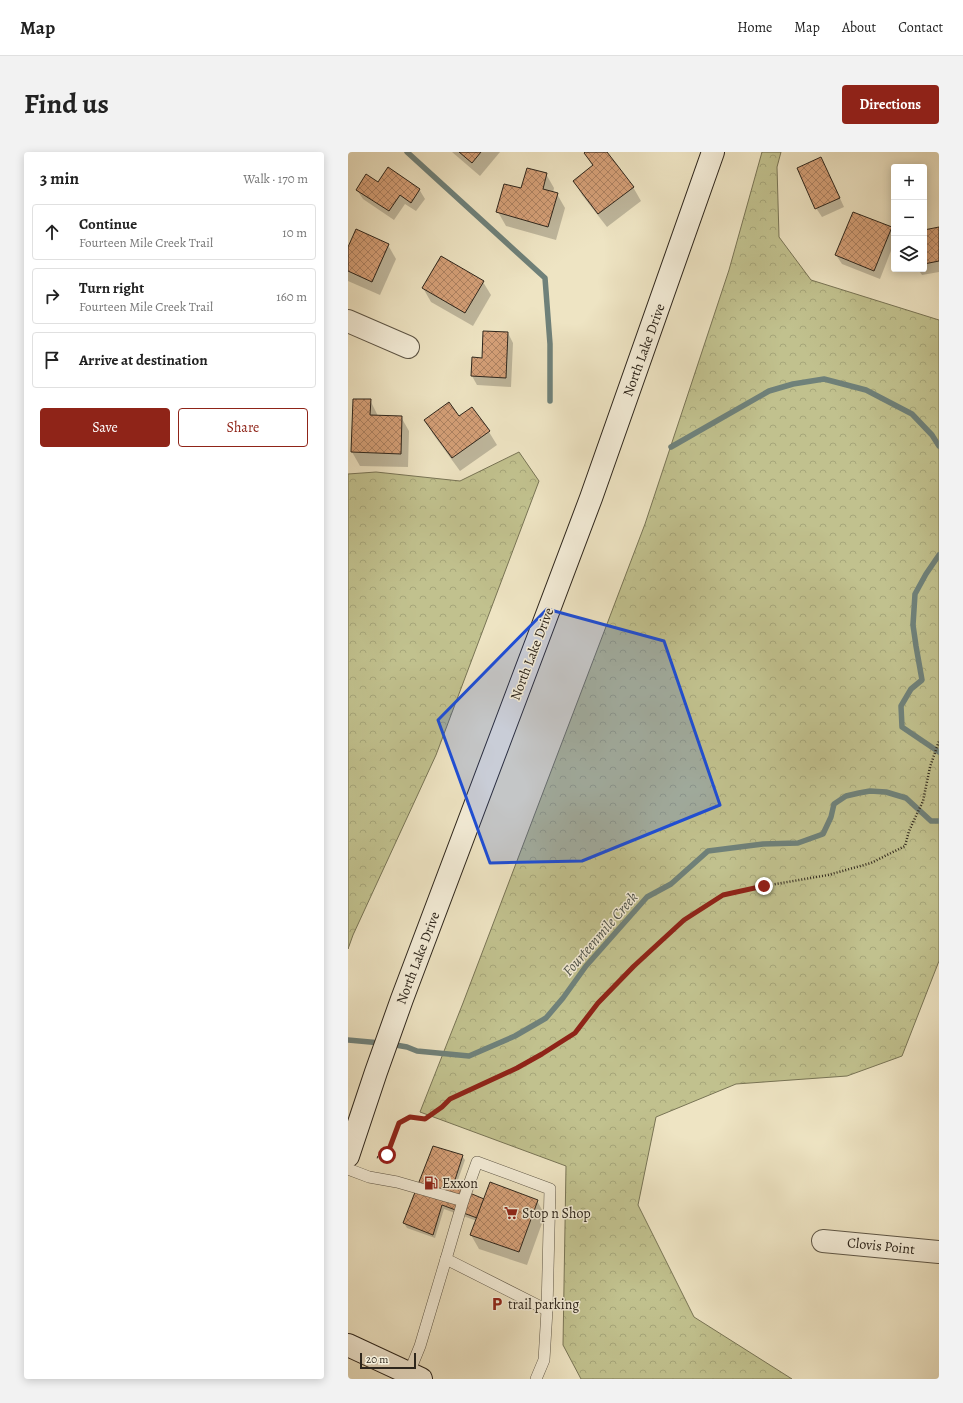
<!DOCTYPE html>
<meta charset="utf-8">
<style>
body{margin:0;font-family:Alegreya,serif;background:#f2f2f2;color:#222}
.controls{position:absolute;right:12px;top:12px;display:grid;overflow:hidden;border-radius:4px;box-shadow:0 2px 10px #0003}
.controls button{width:36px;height:36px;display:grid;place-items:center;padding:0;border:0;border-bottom:1px solid #e0e0e0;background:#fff;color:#222;font:20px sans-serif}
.scale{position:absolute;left:12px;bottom:10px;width:56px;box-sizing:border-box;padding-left:4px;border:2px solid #2e261c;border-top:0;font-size:11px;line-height:14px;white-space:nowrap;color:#2e261c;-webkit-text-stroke:3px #f4edd8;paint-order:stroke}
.stop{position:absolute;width:12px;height:12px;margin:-9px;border:3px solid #8f2418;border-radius:50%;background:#fff}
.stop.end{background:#8f2418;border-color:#fff;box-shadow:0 1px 4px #0008}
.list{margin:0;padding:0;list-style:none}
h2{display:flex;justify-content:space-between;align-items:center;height:52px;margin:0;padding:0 16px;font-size:17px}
h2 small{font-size:13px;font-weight:400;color:#767676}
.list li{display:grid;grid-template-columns:26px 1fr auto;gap:12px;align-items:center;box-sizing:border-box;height:56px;margin:0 8px 8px;padding:0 8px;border:1px solid #e0e0e0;border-radius:4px}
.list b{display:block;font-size:15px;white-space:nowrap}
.list p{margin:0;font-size:13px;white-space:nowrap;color:#767676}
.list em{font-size:13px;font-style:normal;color:#767676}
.actions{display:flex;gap:8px;padding:12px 16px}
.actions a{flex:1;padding:9px 0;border:1px solid #8f2418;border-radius:4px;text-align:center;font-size:14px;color:#8f2418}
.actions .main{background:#8f2418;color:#fff}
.icon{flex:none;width:22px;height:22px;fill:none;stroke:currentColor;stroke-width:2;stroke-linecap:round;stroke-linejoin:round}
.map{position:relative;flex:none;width:591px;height:1227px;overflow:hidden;border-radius:4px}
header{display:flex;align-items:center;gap:24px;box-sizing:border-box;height:56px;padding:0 20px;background:#fff;border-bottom:1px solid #e0e0e0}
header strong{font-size:19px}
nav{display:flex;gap:22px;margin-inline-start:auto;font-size:14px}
.intro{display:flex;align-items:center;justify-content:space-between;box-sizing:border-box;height:96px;padding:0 24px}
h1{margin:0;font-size:28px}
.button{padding:10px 18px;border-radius:4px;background:#8f2418;color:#fff;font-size:14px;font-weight:700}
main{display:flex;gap:24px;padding:0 24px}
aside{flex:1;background:#fff;border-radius:4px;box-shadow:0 2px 10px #0003}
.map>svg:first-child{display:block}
.forest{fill:url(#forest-crowns);stroke:#787455}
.shadow{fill:#0003}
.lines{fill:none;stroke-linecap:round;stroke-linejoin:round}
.stream{stroke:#6f817a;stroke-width:5.5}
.building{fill:url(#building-cross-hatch);stroke:#2e261c}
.lane-casing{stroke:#5e5646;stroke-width:12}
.street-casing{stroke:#5e5646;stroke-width:24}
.secondary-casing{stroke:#2e261c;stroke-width:24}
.path{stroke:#2e261c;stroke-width:2.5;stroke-dasharray:1 2;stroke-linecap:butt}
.lane{stroke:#f4edd8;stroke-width:11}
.street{stroke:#f4edd8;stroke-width:22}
.secondary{stroke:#f4edd8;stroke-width:22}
.route{stroke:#8f2418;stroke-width:5}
.marked{fill:#1d4ed8;fill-opacity:0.2;stroke:#1d4ed8;stroke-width:3;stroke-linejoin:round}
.labels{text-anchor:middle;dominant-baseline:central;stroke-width:3;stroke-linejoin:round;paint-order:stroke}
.street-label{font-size:14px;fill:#2e261c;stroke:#f4edd8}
.poi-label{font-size:14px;fill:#2e261c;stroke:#f4edd8;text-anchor:start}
.water-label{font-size:15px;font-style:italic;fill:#4f544b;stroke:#f4edd8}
</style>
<header>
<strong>Map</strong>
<nav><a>Home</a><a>Map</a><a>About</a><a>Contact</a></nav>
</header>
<div class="intro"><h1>Find us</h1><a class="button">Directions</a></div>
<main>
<aside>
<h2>3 min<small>Walk · 170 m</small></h2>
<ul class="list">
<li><svg class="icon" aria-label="ahead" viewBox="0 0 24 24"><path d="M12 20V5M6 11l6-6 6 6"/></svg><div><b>Continue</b><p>Fourteen Mile Creek Trail</p></div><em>10 m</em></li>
<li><svg class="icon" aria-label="right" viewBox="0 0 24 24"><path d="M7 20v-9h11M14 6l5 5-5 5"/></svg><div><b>Turn right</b><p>Fourteen Mile Creek Trail</p></div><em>160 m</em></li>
<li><svg class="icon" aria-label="arrive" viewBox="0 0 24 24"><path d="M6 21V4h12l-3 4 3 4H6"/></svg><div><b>Arrive at destination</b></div></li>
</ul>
<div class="actions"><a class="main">Save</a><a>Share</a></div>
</aside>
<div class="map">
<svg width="591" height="1227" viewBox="0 0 591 1227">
<defs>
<pattern id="forest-crowns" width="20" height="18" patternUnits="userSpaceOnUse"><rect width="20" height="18" fill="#c1c18e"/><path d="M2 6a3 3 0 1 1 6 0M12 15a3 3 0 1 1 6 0" fill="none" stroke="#a6a67a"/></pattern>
<pattern id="building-cross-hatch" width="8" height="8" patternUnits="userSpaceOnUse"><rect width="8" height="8" fill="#d5a078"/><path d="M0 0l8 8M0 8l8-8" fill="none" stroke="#ad8262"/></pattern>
</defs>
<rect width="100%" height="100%" fill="#eee4c3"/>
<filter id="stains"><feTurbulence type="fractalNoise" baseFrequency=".005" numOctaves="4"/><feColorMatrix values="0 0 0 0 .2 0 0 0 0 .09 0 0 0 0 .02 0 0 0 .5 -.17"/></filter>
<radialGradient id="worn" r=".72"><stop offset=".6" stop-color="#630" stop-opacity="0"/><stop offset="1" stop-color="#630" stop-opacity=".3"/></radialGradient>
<g class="forest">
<polygon points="414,0 433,0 429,15 431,85 463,128 591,168 591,809 554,904 499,924 388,932 308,965 290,1053 346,1165 444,1227 233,1227 215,1193 218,1014 72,960 115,851 297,372 381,118"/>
<polygon points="171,300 191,329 88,603 5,783 0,797 0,322 28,320 112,329"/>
</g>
<g class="shadow">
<polygon points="104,0 152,0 132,24"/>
<polygon points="239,0 258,0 285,35 293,49 259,75 234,43 226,29 245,15 237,1"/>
<polygon points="478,16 496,55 474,65 468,56"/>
<polygon points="198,22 206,36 205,41 209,42 217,56 208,88 158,74 150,60 173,38"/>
<polygon points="71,37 77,47 68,59 57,52 46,68 15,47 9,38"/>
<polygon points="543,76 546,82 546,91 532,127 494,112 488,103"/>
<polygon points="591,76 591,120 574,123 570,117 576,117 576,79"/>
<polygon points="40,93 48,107 32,143 0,129 0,98"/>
<polygon points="135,130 143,143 125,174 83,150 75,136"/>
<polygon points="160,181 165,191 163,235 129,233 124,224 125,206 135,207"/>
<polygon points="22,248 30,264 53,265 61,279 60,315 12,314 4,300"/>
<polygon points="124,256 141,280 149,293 112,319 85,282 77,268 111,266"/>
<polygon points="114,1004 117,1008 107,1036 136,1048 189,1049 197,1063 179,1113 131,1097 123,1083 129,1069 96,1057 87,1086 59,1076 56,1071"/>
</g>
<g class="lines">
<g class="stream">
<polyline points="59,0 197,126 202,192 202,249"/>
<polyline points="323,295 421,239 445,232 476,227 518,238 564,262 584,283 591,294"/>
<polyline points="591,403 578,422 567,442 565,473 568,494 574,528 563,537 553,554 554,575 591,600"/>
<polyline points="0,888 33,891"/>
<polyline points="42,892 59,895 69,899 121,904 167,884 198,866 215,846 238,814 299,745 323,732 360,699 415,692 450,691 475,682 483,665 486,652 498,644 511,641 522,639 538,640 558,646 583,669 591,669"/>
</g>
</g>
<g class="building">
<polygon points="111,0 133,0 124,11"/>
<polygon points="237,0 259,0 286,35 250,62 225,29 245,13 236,1"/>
<polygon points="473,5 492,46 467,57 449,16"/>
<polygon points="40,15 72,37 63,51 52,43 41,59 8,38 18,22 30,30"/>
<polygon points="179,16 199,21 195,37 210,41 200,75 148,60 156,32 173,36"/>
<polygon points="505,60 544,75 526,119 487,103"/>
<polygon points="591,75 591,109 576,112 576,78"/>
<polygon points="8,77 41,92 24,130 0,119 0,95"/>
<polygon points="93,104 136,129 117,161 74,136"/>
<polygon points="135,179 160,180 158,226 123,224 124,205 134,206"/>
<polygon points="5,247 23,247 22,263 54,264 53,302 3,300"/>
<polygon points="101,250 111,264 124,255 142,279 104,306 76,268"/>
<polygon points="85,994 115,1003 105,1034 136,1047 129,1066 94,1053 85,1083 55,1071"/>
<polygon points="142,1030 190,1048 171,1100 122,1083"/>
</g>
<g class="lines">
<g class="lane-casing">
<g id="lane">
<polyline points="0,1017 21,1025 49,1030 115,1049 98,1107 199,1158"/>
<polyline points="115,1049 129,1010 202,1037 199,1158 196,1208 188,1227"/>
<polyline points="61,1221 72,1194 98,1107"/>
</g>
</g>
<g class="street-casing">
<g id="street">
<polyline points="0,169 60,195"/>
<polyline points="475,1089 591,1100"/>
</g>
</g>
<g class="secondary-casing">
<g id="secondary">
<polyline points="0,1004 28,920 54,847 243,346 365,0"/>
<polyline points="0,1193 73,1227"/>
</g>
</g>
<polyline class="path" points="29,1005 38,1008 51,971 62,965 77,967 95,955 101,947 169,916 194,902 227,881 250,851 286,814 336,768 375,743 416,734 480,723 523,711 557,694 561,679 575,649 582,615 591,589"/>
<use href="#lane" class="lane"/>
<use href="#street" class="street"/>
<use href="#secondary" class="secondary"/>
</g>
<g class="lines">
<polyline class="route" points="39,1003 51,971 62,965 77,967 94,955 102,947 169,916 194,902 227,881 250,851 286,814 336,768 375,743 416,734"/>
</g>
<path class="marked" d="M199,457L316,489L372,653L234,709L142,711L90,568Z"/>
<defs>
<g id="fuel-bare" transform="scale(1.08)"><path d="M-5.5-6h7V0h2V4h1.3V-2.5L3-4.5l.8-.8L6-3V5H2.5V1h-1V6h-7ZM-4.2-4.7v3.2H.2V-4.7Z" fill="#8f2418" stroke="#f4edd8" stroke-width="2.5" paint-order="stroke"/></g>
<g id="supermarket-bare" transform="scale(1.08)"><path d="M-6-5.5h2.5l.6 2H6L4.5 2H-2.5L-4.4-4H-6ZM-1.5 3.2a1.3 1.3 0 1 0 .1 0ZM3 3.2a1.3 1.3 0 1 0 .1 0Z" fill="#8f2418" stroke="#f4edd8" stroke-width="2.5" paint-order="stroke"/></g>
<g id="parking-bare" transform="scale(1.08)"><path d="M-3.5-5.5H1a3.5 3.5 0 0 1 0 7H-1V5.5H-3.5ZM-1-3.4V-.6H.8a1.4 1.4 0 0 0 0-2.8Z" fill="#8f2418" stroke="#f4edd8" stroke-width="2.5" paint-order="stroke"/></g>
</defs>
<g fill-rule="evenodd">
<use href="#fuel-bare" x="83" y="1031"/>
<use href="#supermarket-bare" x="163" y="1061"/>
<use href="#parking-bare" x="149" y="1152"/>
</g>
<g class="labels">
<g class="street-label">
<text transform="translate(296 198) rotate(-70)">North Lake Drive</text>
<text transform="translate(184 502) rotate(-69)">North Lake Drive</text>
<text transform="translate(70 806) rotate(-69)">North Lake Drive</text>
<text transform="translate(533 1094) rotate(6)">Clovis Point</text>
</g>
<g class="poi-label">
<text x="94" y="1031">Exxon</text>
<text x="174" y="1061">Stop n Shop</text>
<text x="160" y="1152">trail parking</text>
</g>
<g class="water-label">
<text transform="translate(252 782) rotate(-49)">Fourteenmile Creek</text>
</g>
</g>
<rect width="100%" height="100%" filter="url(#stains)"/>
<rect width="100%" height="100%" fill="url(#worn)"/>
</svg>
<div class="controls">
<button>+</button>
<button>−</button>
<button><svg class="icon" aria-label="layers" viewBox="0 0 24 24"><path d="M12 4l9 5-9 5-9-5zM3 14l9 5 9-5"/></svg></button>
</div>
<div class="scale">20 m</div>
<div class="stop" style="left:39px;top:1003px"></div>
<div class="stop end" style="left:416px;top:734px"></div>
</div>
</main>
